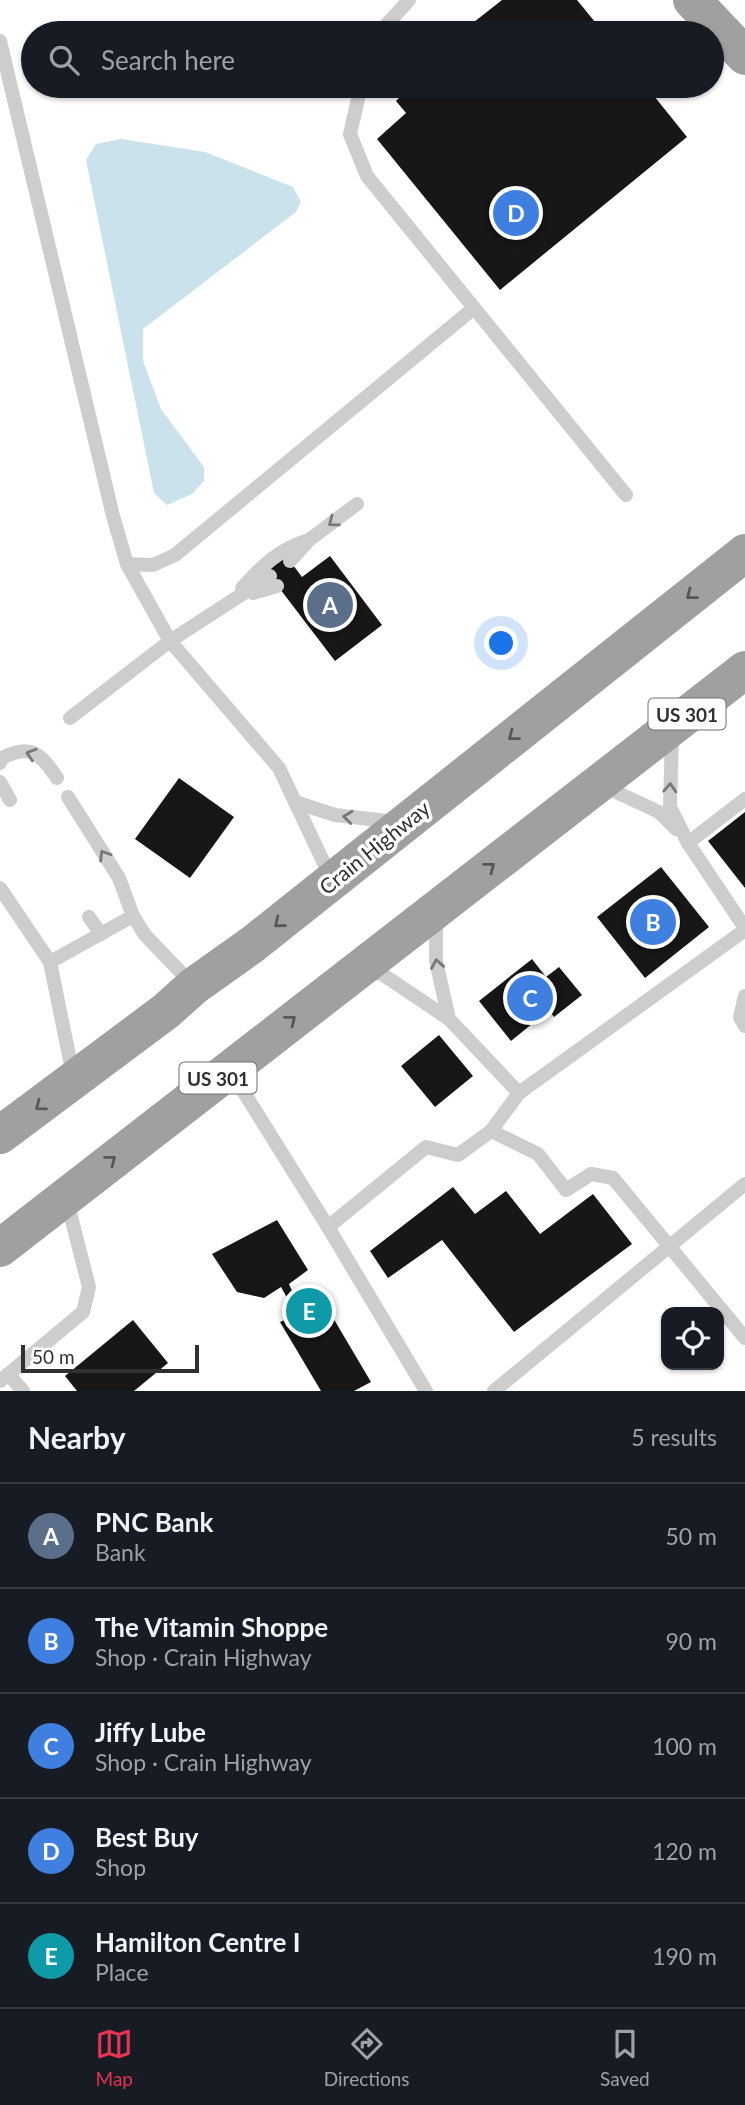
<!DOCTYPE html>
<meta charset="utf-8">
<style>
body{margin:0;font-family:Lato,sans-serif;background:#20242c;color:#f1f3f6}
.controls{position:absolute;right:21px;bottom:21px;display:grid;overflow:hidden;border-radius:14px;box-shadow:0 2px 5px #0004}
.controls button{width:63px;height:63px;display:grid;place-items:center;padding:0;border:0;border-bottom:2px solid #363941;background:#171b24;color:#f1f3f6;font:35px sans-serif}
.scale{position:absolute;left:21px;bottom:18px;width:178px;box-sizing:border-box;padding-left:7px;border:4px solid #303030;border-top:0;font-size:19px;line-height:24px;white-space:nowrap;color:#303030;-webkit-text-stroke:5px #fff;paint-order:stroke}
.you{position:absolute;left:502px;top:644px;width:24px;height:24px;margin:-18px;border:5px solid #fff;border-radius:50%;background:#1a73e8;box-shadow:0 0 0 10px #1a73e833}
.badge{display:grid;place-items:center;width:46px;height:46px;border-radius:50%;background:#e6334f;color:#fff;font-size:23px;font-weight:700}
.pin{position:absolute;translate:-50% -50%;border:4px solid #fff;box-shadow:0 2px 7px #0006}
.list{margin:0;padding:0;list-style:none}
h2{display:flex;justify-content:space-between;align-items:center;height:91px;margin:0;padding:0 28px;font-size:30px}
h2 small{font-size:23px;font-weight:400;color:#9ea1a6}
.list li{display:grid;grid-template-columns:46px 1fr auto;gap:21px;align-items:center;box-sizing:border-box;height:105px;padding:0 28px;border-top:2px solid #363941}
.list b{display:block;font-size:26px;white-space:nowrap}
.list p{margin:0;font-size:23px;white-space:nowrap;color:#9ea1a6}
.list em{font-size:23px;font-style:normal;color:#9ea1a6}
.icon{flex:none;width:38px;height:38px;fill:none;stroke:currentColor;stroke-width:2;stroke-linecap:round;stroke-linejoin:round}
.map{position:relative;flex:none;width:745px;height:1391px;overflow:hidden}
.search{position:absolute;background:#171b24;box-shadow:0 2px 5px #0004;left:21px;right:21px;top:21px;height:77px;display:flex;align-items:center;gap:18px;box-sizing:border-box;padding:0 24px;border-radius:38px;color:#9ea1a6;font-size:26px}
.sheet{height:616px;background:#171b24}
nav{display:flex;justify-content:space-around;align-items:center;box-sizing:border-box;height:98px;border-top:2px solid #363941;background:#171b24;font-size:19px;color:#9ea1a6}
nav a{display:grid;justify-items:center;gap:4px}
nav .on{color:#e6334f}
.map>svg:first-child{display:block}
.water{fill:#cae2ec}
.building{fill:#171717}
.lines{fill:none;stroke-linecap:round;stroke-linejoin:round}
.service{stroke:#cdcdcd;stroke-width:14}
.trunk{stroke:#a0a0a0;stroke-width:38}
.oneway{stroke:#777}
.oneway2{stroke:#575757}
.labels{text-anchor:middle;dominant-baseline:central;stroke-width:7;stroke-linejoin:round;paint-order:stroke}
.shield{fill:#fff;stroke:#6e6e6e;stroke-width:2}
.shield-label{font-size:19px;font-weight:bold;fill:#303030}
.street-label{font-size:21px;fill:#303030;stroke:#fff}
</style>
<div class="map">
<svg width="745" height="1391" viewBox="0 0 745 1391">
<rect width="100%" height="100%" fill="#fff"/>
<polygon class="water" points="121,139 205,152 293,187 301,202 296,212 143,329 143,361 161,409 204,467 204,481 192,494 167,505 154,493 86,160 96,144"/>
<g class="building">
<polygon points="502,0 577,0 604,33 460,33"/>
<polygon points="395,86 646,86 687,137 500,290 377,139 406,113 396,101 403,94"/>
<polygon points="284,553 302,577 330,556 382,625 335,661 264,568"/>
<polygon points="179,778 234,817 190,878 135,839"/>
<polygon points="745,812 745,888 708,841"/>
<polygon points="661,867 709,927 645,978 597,917"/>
<polygon points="532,959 546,977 559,967 582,995 554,1017 549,1010 511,1041 479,1001"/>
<polygon points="439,1035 473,1076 435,1107 401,1066"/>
<polygon points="453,1187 475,1214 506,1191 540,1234 593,1194 632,1244 514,1332 442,1240 388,1278 370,1251"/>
<polygon points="277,1220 308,1270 289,1284 296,1300 316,1289 371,1382 354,1391 321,1391 280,1322 287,1319 290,1303 281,1287 264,1298 237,1292 212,1254"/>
<polygon points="133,1320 168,1363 134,1391 77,1391 65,1376"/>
</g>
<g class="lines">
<g class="service">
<polyline points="379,33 409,0"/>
<polyline points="0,41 113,516 127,564 170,641 279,768 331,878"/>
<polyline points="361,86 350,134 367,176 626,495"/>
<polyline points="290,561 309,540 357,504"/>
<polyline points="127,564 153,565 175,555 474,308"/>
<path d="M242,588C262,566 279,549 309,540"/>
<polyline points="253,593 277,586"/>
<polyline points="70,718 170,641 270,576"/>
<polyline points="672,734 670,807 688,843 745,928"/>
<path d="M0,763L2,758C31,743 41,754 57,778"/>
<polyline points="0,782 10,800"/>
<polyline points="601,785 659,812 676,829"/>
<polyline points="68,797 119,878 133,916 145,935 193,985"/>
<polyline points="295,802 335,815 396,822"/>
<polyline points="688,843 745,799"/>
<polyline points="0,888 50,962 73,1075"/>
<polyline points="89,917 101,934"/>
<polyline points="436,917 436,961 449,1019"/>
<polyline points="50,962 133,916"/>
<polyline points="367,972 382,974 449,1019 519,1093 745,930"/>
<polyline points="745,996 740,1017 745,1026"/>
<polyline points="230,1070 328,1227 426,1147 458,1155 491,1131 538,1154 566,1190 591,1174 613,1178 745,1338"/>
<polyline points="491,1131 519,1093"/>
<polyline points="328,1227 426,1391"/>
<polyline points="8,1374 23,1391"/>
<polyline points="0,1381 83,1312 89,1287 67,1201"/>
<polyline points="494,1391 745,1184"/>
</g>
<g class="trunk">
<polyline points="692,0 745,56"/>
<polyline points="0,1135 166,1011 194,986 253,944 745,553"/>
<polyline points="0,1248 745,670"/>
</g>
</g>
<defs><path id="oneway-chevron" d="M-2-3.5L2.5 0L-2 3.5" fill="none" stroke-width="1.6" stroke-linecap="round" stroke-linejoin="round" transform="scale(1.75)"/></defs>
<g class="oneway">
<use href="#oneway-chevron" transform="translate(333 522) rotate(143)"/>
<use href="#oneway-chevron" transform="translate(31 754) rotate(-162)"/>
<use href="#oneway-chevron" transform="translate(670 788) rotate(-87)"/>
<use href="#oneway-chevron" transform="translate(348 817) rotate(-174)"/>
<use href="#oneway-chevron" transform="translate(104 855) rotate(-122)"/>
<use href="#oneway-chevron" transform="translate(437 964) rotate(-100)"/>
</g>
<g class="oneway2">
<use href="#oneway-chevron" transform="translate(691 595) rotate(142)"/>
<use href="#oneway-chevron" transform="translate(513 736) rotate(142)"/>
<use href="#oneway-chevron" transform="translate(490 867) rotate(-38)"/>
<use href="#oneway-chevron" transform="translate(279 923) rotate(141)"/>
<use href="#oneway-chevron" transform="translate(291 1020) rotate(-38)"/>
<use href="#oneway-chevron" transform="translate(40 1106) rotate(143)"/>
<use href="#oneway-chevron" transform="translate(111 1160) rotate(-38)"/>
</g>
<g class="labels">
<g class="shield">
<rect x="648.5" y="698.5" width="77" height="31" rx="5"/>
<rect x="179.5" y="1062.5" width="77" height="31" rx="5"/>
</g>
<g class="shield-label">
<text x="687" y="714">US 301</text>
<text x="218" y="1078">US 301</text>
</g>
<g class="street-label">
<text transform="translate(374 847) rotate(-39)">Crain Highway</text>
</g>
</g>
</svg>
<div class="controls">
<button><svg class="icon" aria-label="locate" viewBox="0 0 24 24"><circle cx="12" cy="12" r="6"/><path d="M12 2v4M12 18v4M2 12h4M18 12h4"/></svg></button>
</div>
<div class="scale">50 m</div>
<div class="you"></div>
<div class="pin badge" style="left:330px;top:605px;background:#5c6f8a">A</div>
<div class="pin badge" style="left:653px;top:922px;background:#3f7fe0">B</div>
<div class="pin badge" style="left:530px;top:998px;background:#3f7fe0">C</div>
<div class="pin badge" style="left:516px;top:213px;background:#3f7fe0">D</div>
<div class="pin badge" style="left:309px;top:1311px;background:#0f9aa8">E</div>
<div class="search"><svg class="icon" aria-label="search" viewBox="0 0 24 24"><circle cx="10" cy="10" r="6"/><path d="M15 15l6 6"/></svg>Search here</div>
</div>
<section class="sheet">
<h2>Nearby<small>5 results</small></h2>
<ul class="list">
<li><span class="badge" style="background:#5c6f8a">A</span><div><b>PNC Bank</b><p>Bank</p></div><em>50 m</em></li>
<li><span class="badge" style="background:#3f7fe0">B</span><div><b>The Vitamin Shoppe</b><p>Shop · Crain Highway</p></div><em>90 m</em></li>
<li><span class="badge" style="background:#3f7fe0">C</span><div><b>Jiffy Lube</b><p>Shop · Crain Highway</p></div><em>100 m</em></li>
<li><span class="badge" style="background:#3f7fe0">D</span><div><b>Best Buy</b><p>Shop</p></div><em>120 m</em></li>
<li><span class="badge" style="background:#0f9aa8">E</span><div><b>Hamilton Centre I</b><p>Place</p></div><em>190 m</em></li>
</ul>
</section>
<nav>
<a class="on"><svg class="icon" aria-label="map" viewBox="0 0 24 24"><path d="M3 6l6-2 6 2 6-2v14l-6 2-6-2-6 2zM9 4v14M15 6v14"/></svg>Map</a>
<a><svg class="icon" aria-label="directions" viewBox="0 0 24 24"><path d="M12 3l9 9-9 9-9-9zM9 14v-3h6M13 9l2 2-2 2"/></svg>Directions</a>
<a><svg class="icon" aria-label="saved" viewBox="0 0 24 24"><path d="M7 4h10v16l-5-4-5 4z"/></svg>Saved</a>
</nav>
